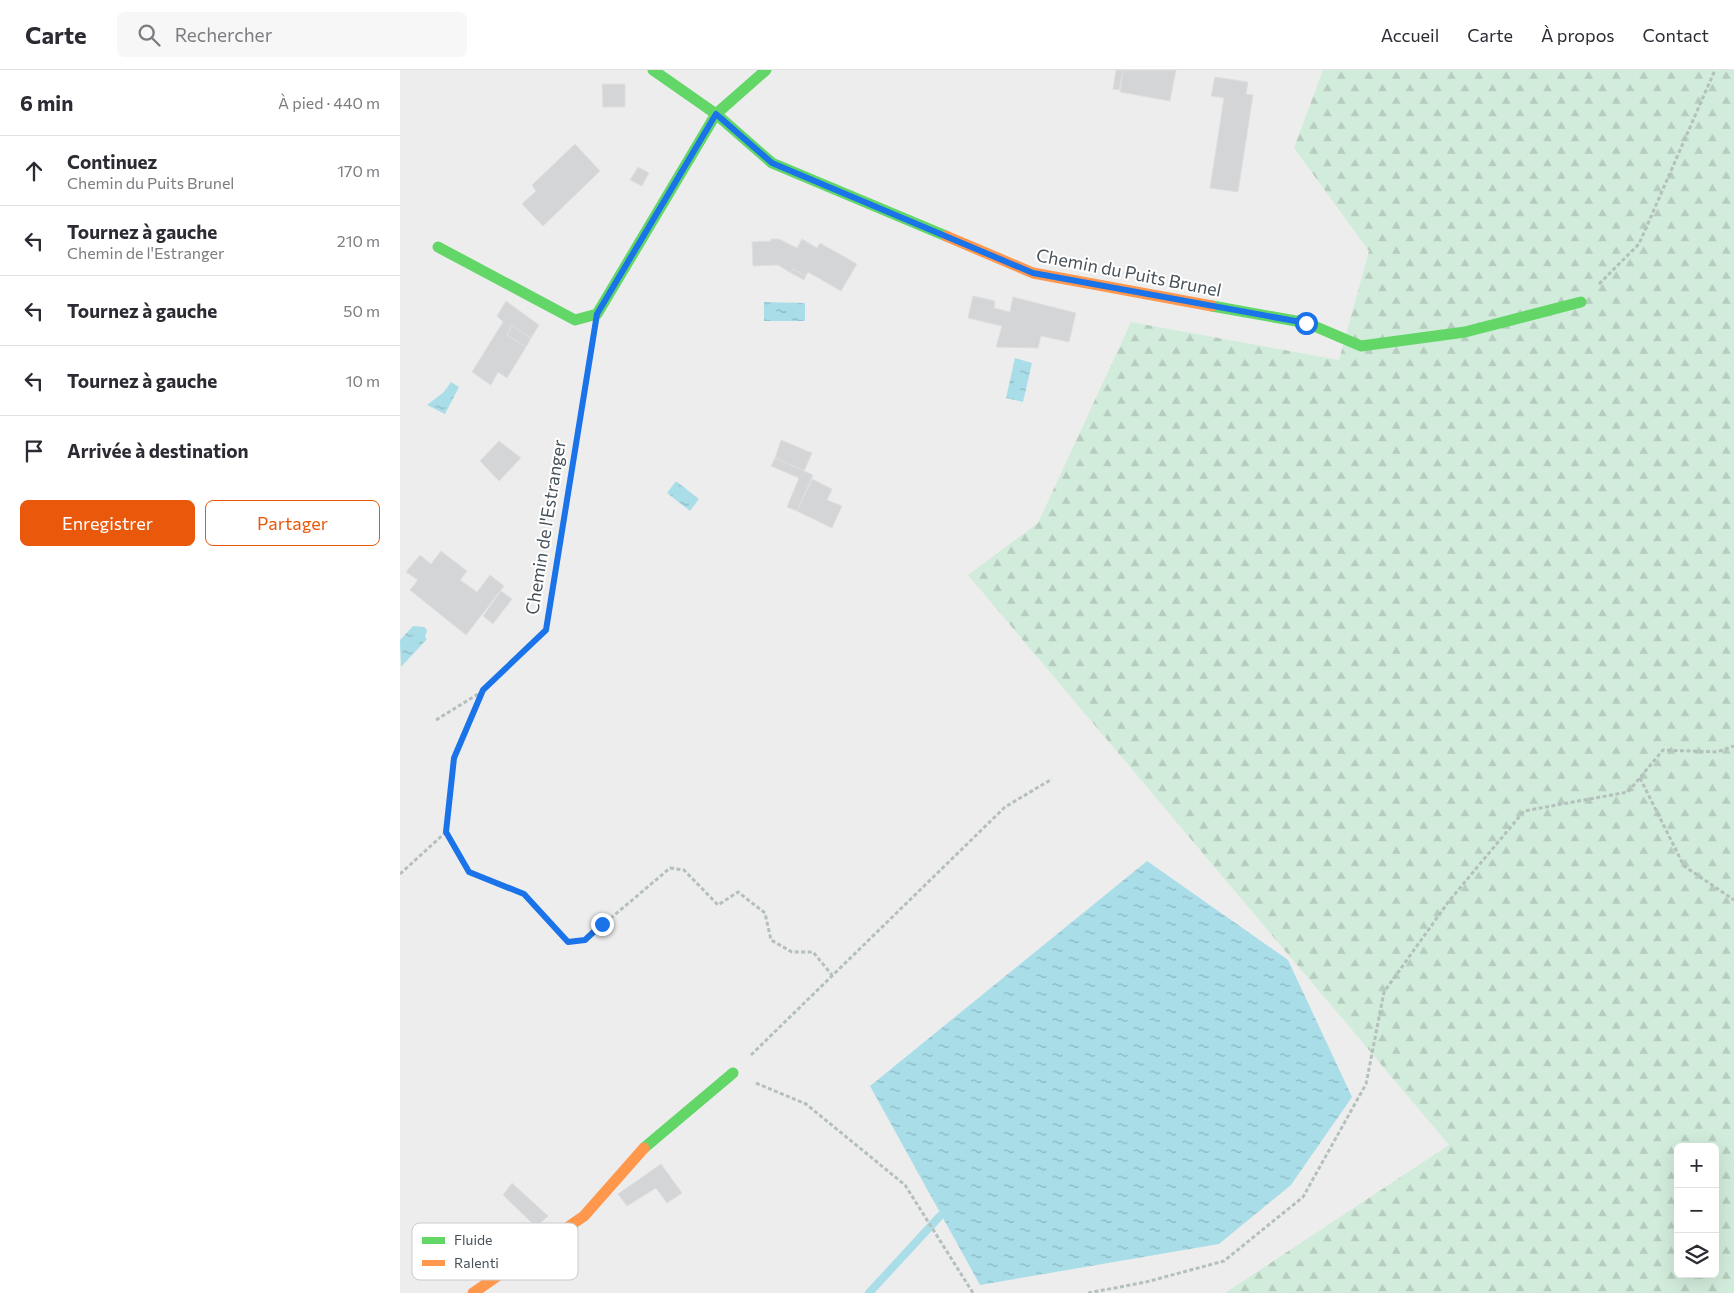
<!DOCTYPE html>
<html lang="fr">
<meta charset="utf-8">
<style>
body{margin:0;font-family:Commissioner,sans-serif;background:#f7f7f7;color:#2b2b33}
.controls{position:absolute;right:15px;bottom:15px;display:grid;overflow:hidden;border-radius:8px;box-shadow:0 5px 20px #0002}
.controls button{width:45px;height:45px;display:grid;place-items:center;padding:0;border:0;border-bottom:1px solid #e1e1e2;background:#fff;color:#2b2b33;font:25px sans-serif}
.stop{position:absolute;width:15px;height:15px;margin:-11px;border:4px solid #1a73e8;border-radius:50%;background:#fff}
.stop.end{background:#1a73e8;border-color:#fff;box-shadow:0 1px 5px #0008}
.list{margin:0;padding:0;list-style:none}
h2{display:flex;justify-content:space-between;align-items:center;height:65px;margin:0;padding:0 20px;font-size:21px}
h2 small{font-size:16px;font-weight:400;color:#7c7c81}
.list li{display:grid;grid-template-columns:32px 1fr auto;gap:15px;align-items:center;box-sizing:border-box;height:70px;padding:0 20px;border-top:1px solid #e1e1e2}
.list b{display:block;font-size:19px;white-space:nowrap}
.list p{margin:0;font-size:16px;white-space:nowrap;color:#7c7c81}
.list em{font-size:16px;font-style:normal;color:#7c7c81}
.actions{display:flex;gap:10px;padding:15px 20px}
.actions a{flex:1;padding:11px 0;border:1px solid #ea580c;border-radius:8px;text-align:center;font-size:18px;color:#ea580c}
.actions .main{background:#ea580c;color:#fff}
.icon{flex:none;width:28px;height:28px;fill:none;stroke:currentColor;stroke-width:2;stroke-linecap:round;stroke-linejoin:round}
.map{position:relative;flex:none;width:1334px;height:1223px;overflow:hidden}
header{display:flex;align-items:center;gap:30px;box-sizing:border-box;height:70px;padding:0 25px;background:#fff;border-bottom:1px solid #e1e1e2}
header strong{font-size:24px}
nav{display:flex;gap:28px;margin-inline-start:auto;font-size:18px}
.search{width:350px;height:45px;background:#f7f7f7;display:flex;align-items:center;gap:12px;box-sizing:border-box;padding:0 18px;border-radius:8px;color:#7c7c81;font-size:19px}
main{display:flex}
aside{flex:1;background:#fff}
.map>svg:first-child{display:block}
.forest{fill:url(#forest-firs);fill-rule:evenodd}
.water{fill:url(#water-ripples)}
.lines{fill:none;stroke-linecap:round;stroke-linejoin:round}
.stream{stroke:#a9dee9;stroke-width:8}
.building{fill:#d4d5d6;stroke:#dfdfe0}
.path{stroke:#b4c0bc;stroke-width:3;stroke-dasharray:4 2.5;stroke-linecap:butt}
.fast{stroke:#63d668;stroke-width:11}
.slow{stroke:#ff974d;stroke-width:11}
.route{stroke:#1a73e8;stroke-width:6}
.labels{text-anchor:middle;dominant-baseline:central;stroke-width:4;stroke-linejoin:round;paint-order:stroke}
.street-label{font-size:18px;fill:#465159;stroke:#fff}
.key{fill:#fff;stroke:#c8cbcd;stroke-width:1}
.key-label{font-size:14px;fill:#465159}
</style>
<header>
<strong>Carte</strong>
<div class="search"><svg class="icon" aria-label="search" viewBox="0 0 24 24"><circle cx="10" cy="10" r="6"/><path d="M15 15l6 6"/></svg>Rechercher</div>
<nav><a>Accueil</a><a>Carte</a><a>À propos</a><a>Contact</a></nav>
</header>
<main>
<aside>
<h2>6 min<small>À pied · 440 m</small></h2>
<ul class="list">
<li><svg class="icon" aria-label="ahead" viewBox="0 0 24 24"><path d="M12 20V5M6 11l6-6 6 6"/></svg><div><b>Continuez</b><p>Chemin du Puits Brunel</p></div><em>170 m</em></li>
<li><svg class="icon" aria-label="left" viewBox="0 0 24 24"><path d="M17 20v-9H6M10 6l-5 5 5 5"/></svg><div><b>Tournez à gauche</b><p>Chemin de l'Estranger</p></div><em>210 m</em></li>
<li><svg class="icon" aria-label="left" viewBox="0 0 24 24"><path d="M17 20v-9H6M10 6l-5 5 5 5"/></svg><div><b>Tournez à gauche</b></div><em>50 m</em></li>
<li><svg class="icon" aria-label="left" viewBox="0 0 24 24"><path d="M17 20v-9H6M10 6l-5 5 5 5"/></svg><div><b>Tournez à gauche</b></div><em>10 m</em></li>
<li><svg class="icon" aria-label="arrive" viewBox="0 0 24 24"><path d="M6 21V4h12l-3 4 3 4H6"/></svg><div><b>Arrivée à destination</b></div></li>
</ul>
<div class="actions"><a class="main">Enregistrer</a><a>Partager</a></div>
</aside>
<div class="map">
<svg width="1334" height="1223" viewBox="0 0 1334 1223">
<defs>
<pattern id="forest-firs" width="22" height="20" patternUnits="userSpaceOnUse" patternTransform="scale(1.25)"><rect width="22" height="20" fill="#d2ecdb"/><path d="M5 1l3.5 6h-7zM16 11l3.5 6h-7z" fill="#b6ccbe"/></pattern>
<pattern id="water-ripples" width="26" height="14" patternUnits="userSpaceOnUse" patternTransform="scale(1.25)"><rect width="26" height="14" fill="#a9dee9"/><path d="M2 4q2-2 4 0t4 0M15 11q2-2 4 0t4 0" fill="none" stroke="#8bb6c0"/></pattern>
</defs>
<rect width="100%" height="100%" fill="#eeeded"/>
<path class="forest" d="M923,0H1334V1223H825L1049,1075L568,505L638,453L731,252L939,290L969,181L894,78ZM1278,1077H1315V1204H1278Z"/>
<g class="water">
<polygon points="364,232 405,233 405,251 364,251"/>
<polygon points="615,288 632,293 623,332 606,328"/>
<polygon points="51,312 59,317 45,344 27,335 44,322"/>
<polygon points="276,411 299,429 290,441 267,423"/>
<polygon points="13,556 24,557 27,560 25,567 27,569 1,597 0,570"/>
<polygon points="747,791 888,890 952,1027 891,1115 819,1174 580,1215 470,1016"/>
</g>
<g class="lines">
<polyline class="stream" points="469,1223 540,1146"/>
</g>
<g class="building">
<polygon points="716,0 723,0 719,20 713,19"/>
<polygon points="723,0 776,0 770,31 720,22"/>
<polygon points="815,7 848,12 846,24 853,25 838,122 810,118 824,28 811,26"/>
<polygon points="202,14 225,14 225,37 203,37"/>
<polygon points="175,74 200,101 143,156 122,134 136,121 132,115"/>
<polygon points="238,97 249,103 242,116 230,110"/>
<polygon points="371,169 379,169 397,178 402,169 417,178 420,173 457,194 441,221 408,202 406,206 393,199 391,203 378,195 353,196 352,172 371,171"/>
<polygon points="393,199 406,206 404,210 391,203"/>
<polygon points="573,226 595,231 594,238 610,242 613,227 676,243 669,272 641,266 638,278 596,277 602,256 568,248"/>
<polygon points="106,231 139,255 131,268 112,256 107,265 126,277 107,308 98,302 91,315 72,302 103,252 97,246"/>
<polygon points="112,256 131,268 126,277 107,265"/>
<polygon points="381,370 412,383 404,401 375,388"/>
<polygon points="99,371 121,388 99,411 80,391"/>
<polygon points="375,388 413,405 397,441 387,437 399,408 371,396"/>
<polygon points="412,409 432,419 427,430 442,436 432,458 397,441"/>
<polygon points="41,481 67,501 60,510 77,522 90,505 104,516 66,565 10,520 18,510 6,502 20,485 31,494"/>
<polygon points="101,521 112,529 93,554 83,546"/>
<polygon points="261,1094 282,1123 267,1133 256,1118 227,1136 218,1124"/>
<polygon points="112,1113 148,1146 136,1157 103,1125"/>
</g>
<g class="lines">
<g class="path">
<polyline points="1199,214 1239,174 1315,0"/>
<polyline points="36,650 83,621"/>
<polyline points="1240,708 1284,796 1334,830"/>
<polyline points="46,762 69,802 124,824 168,872 185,870 270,798 284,800 318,835 338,822 365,843 371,870 392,882 413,882 432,905"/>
<polyline points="0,804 46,762 54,688 83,620 146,560 193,272"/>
<polyline points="351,985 605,737 652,709"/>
<polyline points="356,1013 406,1034 505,1115 573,1223"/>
<polyline points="688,1223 746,1212 824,1191 903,1127 966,1014 984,922 1049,831 1124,741 1228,722 1263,680 1317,682 1334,676"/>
</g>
<g class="fast">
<polyline points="253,0 316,44 372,93 546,166"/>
<polyline points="38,177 175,250 197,244 316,44 366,0"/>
<polyline points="812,236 907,253 961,276 1065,262 1181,232"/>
<polyline points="244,1078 333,1003"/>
</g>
<g class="slow">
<polyline points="546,166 633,203 812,236"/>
<polyline points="73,1223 184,1146 244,1078"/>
</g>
</g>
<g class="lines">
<polyline class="route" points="202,854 185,870 168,872 124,824 69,802 46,762 54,688 83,620 146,560 197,244 316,44 372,93 633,203 906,253"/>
</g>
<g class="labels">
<g class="street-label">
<text transform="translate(729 202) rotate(11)">Chemin du Puits Brunel</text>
<text transform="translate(145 457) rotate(-81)">Chemin de l'Estranger</text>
</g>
</g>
<rect x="12" y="1153" width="166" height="57" rx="8" class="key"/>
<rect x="22" y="1167" width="23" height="7" fill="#63d668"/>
<rect x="22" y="1190" width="23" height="6" fill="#ff974d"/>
<g class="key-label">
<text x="54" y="1175">Fluide</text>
<text x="54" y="1198">Ralenti</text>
</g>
</svg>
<div class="controls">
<button>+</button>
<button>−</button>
<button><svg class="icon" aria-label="layers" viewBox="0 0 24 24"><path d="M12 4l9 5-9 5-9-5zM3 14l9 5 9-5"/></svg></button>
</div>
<div class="stop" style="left:906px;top:253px"></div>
<div class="stop end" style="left:202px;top:854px"></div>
</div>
</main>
